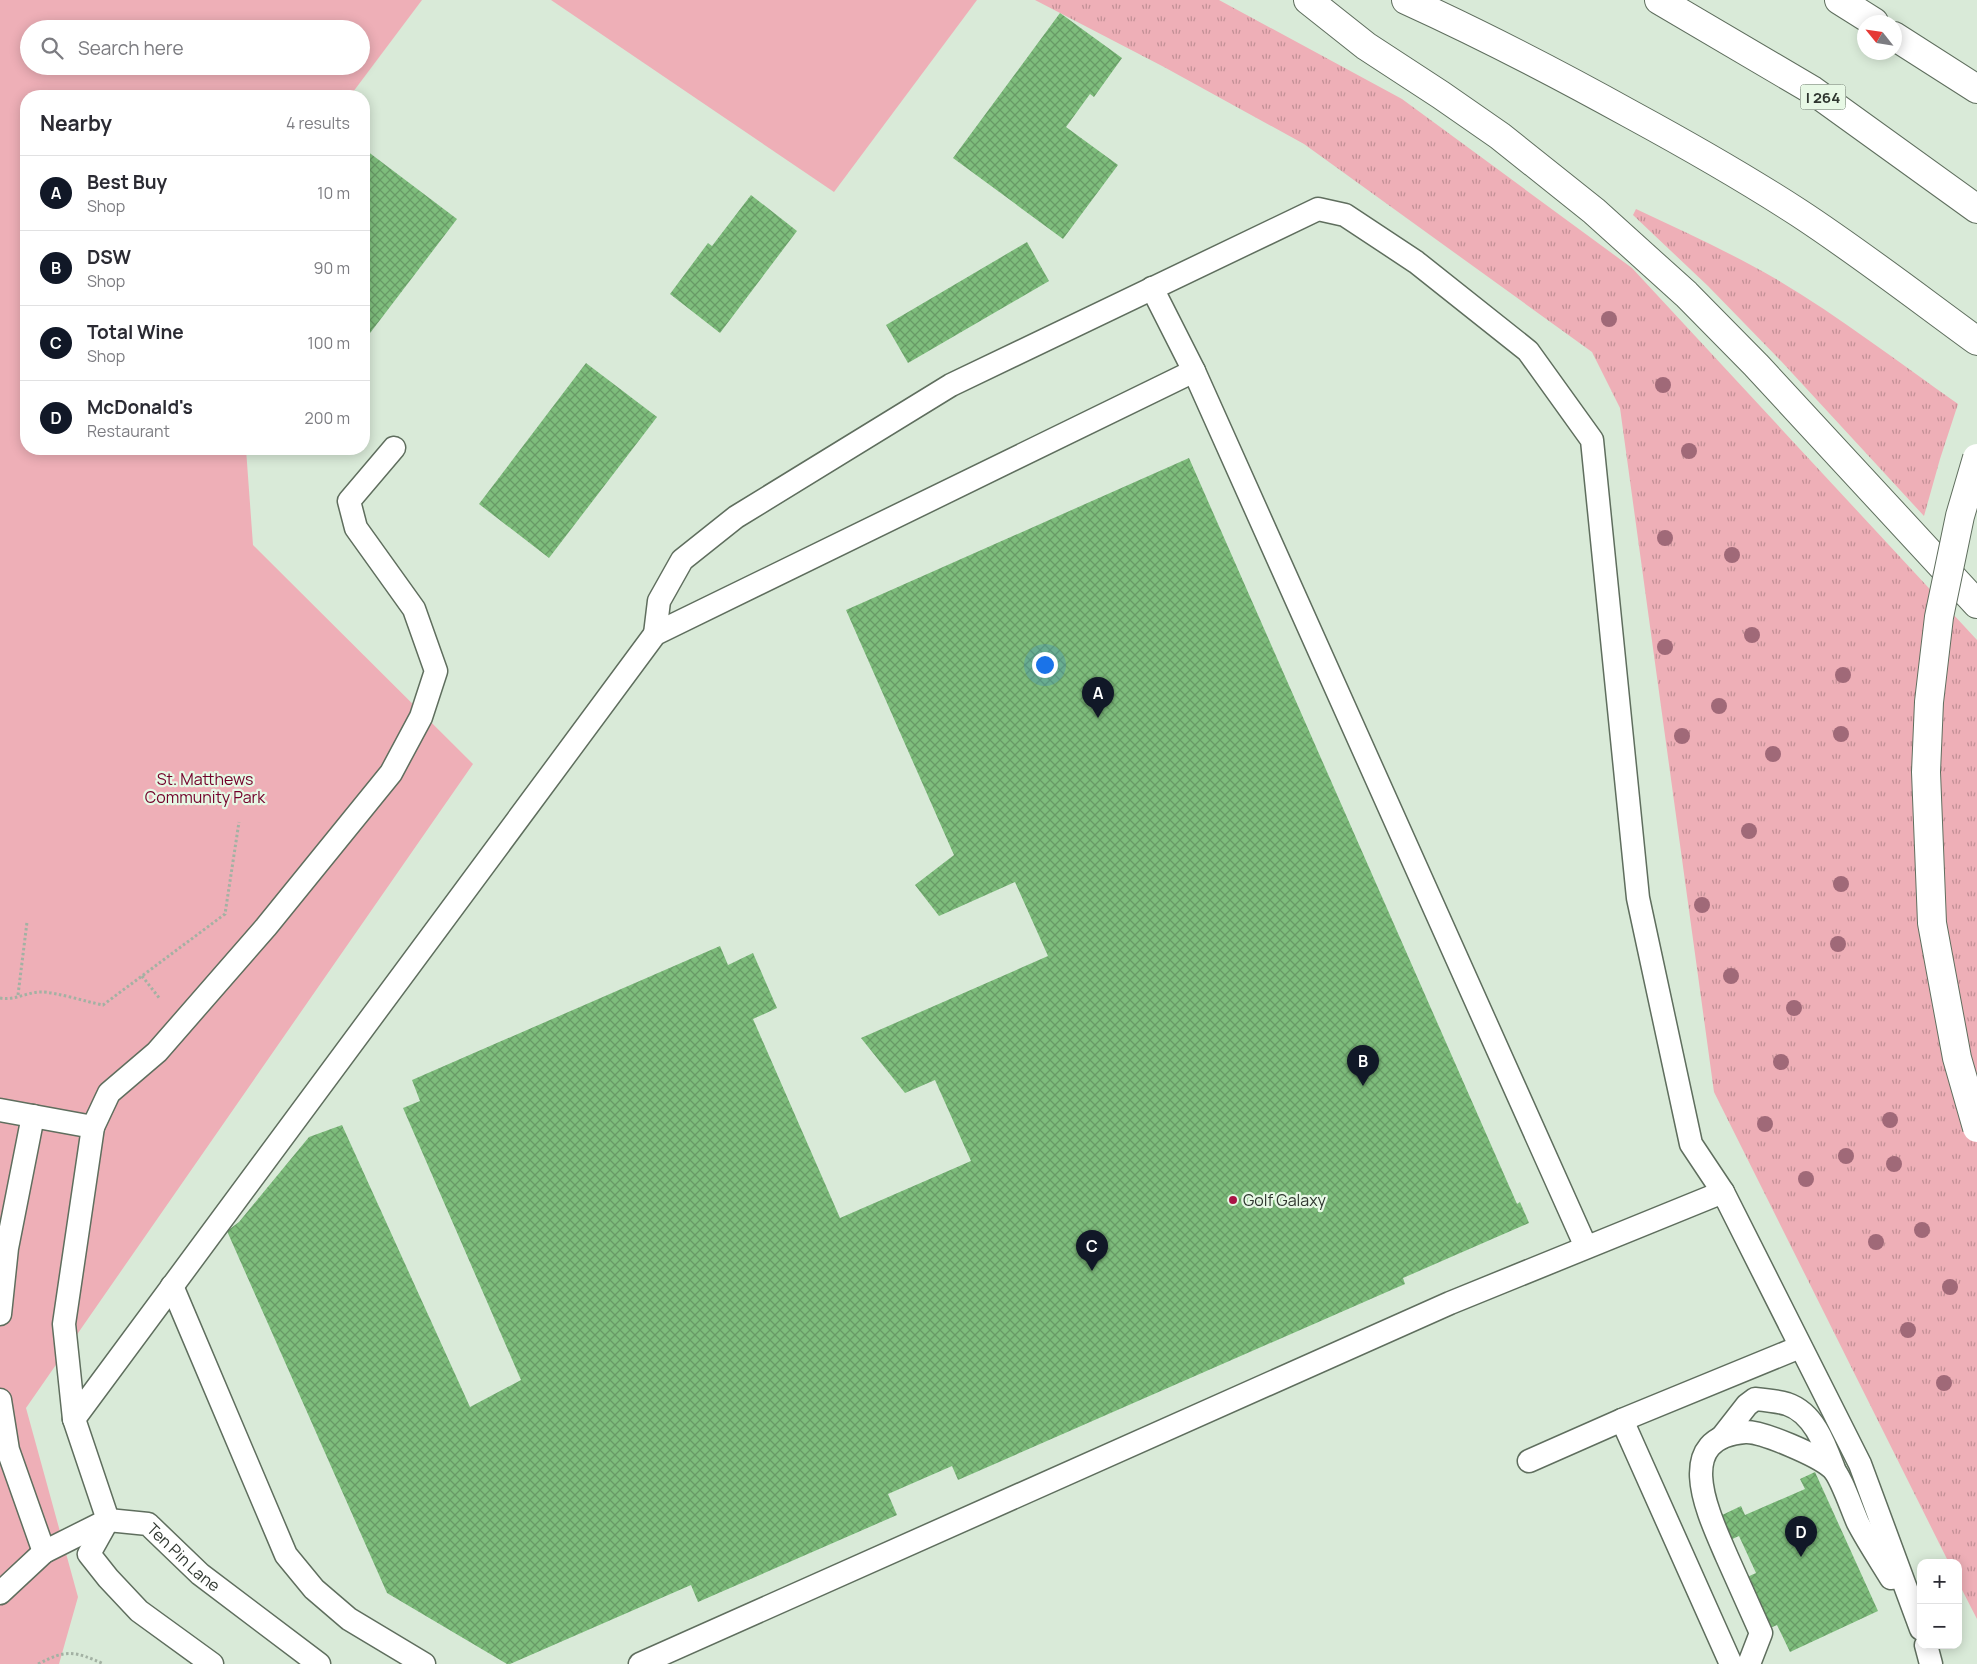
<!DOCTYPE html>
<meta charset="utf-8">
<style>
body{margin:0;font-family:Manrope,sans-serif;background:#f2f2f3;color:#2b2b33}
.controls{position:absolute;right:15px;bottom:15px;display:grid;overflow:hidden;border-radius:10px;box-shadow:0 2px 12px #0003}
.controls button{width:45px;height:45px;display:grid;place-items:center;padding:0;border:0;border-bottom:1px solid #e1e1e2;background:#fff;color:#2b2b33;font:25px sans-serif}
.compass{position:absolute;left:1857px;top:15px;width:45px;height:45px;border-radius:50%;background:#fff;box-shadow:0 2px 12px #0003;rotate:300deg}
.you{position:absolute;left:1044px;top:664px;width:18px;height:18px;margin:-12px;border:4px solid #fff;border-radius:50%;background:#1a73e8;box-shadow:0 0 0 8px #1a73e833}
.badge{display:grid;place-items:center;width:32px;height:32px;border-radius:50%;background:#111827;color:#fff;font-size:16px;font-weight:700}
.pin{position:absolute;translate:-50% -41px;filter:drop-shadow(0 1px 2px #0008)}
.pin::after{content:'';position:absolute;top:26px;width:18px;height:15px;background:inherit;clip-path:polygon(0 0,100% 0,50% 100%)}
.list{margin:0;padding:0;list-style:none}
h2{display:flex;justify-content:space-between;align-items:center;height:65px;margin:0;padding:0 20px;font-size:21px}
h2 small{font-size:16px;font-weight:400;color:#7c7c81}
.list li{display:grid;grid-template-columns:32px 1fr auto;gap:15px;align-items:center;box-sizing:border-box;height:75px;padding:0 20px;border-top:1px solid #e1e1e2}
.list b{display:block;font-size:19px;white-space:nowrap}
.list p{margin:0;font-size:16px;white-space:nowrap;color:#7c7c81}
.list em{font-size:16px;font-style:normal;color:#7c7c81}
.icon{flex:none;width:28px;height:28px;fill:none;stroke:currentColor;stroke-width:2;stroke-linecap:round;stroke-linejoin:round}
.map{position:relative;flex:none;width:1977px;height:1664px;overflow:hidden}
.search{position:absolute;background:#fff;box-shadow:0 2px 12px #0003;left:20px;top:20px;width:350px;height:55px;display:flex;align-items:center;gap:12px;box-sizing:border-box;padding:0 18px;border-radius:28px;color:#7c7c81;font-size:19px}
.panel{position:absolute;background:#fff;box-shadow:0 2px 12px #0003;left:20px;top:90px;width:350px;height:365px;border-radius:20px}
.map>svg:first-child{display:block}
.grass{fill:url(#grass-tufts)}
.green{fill:#eeafb7;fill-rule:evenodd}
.building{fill:url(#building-cross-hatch)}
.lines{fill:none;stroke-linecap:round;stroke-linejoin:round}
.lane-casing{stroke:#5f6e5e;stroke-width:25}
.highway-casing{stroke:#5f6e5e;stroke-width:30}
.path{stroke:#a3b1a3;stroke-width:3;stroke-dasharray:2.5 2.5;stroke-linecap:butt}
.lane{stroke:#fff;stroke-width:22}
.highway{stroke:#fff;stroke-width:28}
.highway-bridge-casing{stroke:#5f6e5e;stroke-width:30;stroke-linecap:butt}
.highway-bridge{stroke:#fff;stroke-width:28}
.tree{fill:#a06978}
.poi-dot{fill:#a91446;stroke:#e7f8e5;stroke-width:2}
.labels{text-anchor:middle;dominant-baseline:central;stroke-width:4.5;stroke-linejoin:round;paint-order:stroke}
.shield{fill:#e7f8e5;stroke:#667066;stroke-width:1}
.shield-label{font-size:15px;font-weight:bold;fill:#2f362f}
.park-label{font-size:16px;fill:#72002a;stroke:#e7f8e5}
.poi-label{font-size:16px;fill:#2f362f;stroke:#e7f8e5;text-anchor:start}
.street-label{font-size:16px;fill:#2f362f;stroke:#e7f8e5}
</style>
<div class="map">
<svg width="1977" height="1664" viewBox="0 0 1977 1664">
<defs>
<pattern id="grass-tufts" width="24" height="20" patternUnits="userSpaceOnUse" patternTransform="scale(1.25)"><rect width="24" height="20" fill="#eeafb7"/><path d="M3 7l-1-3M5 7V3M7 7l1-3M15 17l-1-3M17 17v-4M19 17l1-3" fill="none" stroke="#c18f95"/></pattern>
<pattern id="building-cross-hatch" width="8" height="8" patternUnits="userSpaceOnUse" patternTransform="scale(1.25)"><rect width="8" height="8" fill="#7ebd7c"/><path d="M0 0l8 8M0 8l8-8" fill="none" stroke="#689a66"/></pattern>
</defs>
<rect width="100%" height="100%" fill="#d9ead8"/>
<g class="grass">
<polygon points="1035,0 1219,0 1402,99 1632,268 1977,640 1977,1619 1958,1582 1958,1563 1949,1563 1714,1092 1620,408 1592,352 1304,144 1164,67"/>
<path d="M1636,209C1683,231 1731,253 1776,279C1839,316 1898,362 1958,404L1940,459L1924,516L1781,361L1708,286L1633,215Z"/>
</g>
<g class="green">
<path d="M0,0H422L350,96H26V449H246L253,545L473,764L26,1408L78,1597L59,1664H0ZM29,29H361V66H29Z"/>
<polygon points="551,0 977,0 834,192"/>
</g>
<g class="building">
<polygon points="1060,13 1122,58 1094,97 1090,94 1066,127 1118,165 1063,239 953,158"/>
<polygon points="367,151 457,219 364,341 364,156"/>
<polygon points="751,195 797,231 720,333 670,294 708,243 712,246"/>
<polygon points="1027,242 1049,281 908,363 886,325"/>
<polygon points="586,363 657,417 549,558 479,504"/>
<polygon points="1189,458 1517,1204 1520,1202 1529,1223 1403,1278 1405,1284 958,1480 952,1466 888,1494 897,1515 698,1602 691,1585 510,1664 507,1664 387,1593 227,1231 239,1222 309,1137 342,1125 470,1407 521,1380 403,1108 420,1101 412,1080 720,946 728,965 753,953 777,1008 753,1019 840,1218 971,1161 935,1080 905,1093 861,1038 1048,956 1015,882 939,916 915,885 954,855 846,610"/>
<polygon points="1815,1472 1878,1611 1790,1652 1777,1625 1768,1629 1745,1578 1756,1573 1739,1536 1728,1541 1718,1517 1741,1506 1745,1515 1805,1489 1800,1479"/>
</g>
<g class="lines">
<g class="lane-casing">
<g id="lane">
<polyline points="1152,288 1194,371 1586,1247"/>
<polyline points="655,634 659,601 682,560 736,517 951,385 1318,209 1345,215 1416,262 1528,351 1592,440 1638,898 1691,1144 1723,1192"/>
<polyline points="0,1110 93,1127 64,1324 74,1419"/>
<polyline points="93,1127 109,1093 157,1052 266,927 391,773 421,717 436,671 414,609 356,528 349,501 394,448"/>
<polyline points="172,1286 286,1555 314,1589 349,1619 424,1664"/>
<polyline points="0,1314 7,1248 33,1116"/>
<polyline points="0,1400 8,1450 44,1552"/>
<polyline points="1622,1420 1731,1664"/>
<path d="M1722,1437L1747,1405L1755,1399C1766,1400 1777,1401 1787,1404C1814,1413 1825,1445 1834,1469"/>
<polyline points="1529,1461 1622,1420 1800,1347"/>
<polyline points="108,1520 74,1419 655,634 1194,371"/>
<path id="s1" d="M108,1520L148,1524L200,1574L319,1664"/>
<polyline points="108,1520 89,1554 108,1578 139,1611 212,1664"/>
<polyline points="0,1593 44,1552 108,1520"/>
<polyline points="1926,1645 1931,1664"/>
<polyline points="640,1664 1450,1303 1723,1192 1860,1464 1921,1629"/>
<path d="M1749,1664L1761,1633C1750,1608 1738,1582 1727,1557C1710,1517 1670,1438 1745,1432C1762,1431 1819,1456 1832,1468C1841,1476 1852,1510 1858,1523C1868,1542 1880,1560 1891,1578"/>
</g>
</g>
<g class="highway-casing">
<g id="highway">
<polyline points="1308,0 1366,46 1441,95 1500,136 1594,211 1686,294 1756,365 1977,604"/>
<path d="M1406,0C1483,35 1558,74 1632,115C1689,146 1745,178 1799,213C1860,253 1918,298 1977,341"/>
<polyline points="1659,0 1812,90 1977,209"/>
<polyline points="1839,0 1874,22"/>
<polyline points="1894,36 1977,89"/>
</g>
</g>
<g class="path">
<polyline points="142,976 160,999"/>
<polyline points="18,995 27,922"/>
<path d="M0,998C14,1001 27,992 41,992C56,992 87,1002 103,1005L225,914L239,822"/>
<path d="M38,1664C67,1649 74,1651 104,1664"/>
</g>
<use href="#lane" class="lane"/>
<use href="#highway" class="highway"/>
<g class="highway-bridge-casing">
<polyline id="highway-bridge" points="1977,458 1960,516 1939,617 1929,702 1926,772 1932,923 1957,1058 1977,1128"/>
</g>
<use href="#highway-bridge" class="highway-bridge"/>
</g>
<g class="tree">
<circle cx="1609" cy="319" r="8"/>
<circle cx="1663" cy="385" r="8"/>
<circle cx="1689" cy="451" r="8"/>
<circle cx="1665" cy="538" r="8"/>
<circle cx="1732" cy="555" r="8"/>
<circle cx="1752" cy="635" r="8"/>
<circle cx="1665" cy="647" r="8"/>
<circle cx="1843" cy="675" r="8"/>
<circle cx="1719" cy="706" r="8"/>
<circle cx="1841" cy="734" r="8"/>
<circle cx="1682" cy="736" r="8"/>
<circle cx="1773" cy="754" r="8"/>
<circle cx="1749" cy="831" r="8"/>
<circle cx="1841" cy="884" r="8"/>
<circle cx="1702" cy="905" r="8"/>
<circle cx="1838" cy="944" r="8"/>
<circle cx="1731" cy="976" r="8"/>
<circle cx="1794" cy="1008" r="8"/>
<circle cx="1781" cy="1062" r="8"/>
<circle cx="1890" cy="1120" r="8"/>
<circle cx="1765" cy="1124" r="8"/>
<circle cx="1846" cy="1156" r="8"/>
<circle cx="1894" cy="1164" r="8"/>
<circle cx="1806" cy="1179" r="8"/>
<circle cx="1922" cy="1230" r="8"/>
<circle cx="1876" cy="1242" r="8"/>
<circle cx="1950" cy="1287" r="8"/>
<circle cx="1908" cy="1330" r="8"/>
<circle cx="1944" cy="1383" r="8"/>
</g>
<circle class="poi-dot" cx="1233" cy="1200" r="5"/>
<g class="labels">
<rect class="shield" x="1800.5" y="84.5" width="45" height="25" rx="4"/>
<g class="shield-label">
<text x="1823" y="97">I 264</text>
</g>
<g class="park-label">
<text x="205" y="779">St. Matthews<tspan x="205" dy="18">Community Park</tspan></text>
</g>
<g class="poi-label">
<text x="1243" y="1200">Golf Galaxy</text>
</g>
<g class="street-label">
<text stroke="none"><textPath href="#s1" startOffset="89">Ten Pin Lane</textPath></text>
</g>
</g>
</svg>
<div class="controls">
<button>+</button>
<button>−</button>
</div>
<svg class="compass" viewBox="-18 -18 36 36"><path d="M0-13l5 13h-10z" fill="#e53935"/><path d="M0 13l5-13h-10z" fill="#7c7c81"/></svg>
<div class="you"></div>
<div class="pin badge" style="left:1098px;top:718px">A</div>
<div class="pin badge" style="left:1363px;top:1086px">B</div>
<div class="pin badge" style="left:1092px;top:1271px">C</div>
<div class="pin badge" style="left:1801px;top:1557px">D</div>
<div class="search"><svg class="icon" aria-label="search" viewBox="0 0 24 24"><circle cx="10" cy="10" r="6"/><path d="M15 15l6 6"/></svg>Search here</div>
<section class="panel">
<h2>Nearby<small>4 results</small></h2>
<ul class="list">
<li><span class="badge">A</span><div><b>Best Buy</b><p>Shop</p></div><em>10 m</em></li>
<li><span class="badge">B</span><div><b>DSW</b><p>Shop</p></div><em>90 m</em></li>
<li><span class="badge">C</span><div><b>Total Wine</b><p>Shop</p></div><em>100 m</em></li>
<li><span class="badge">D</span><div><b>McDonald's</b><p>Restaurant</p></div><em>200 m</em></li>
</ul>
</section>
</div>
